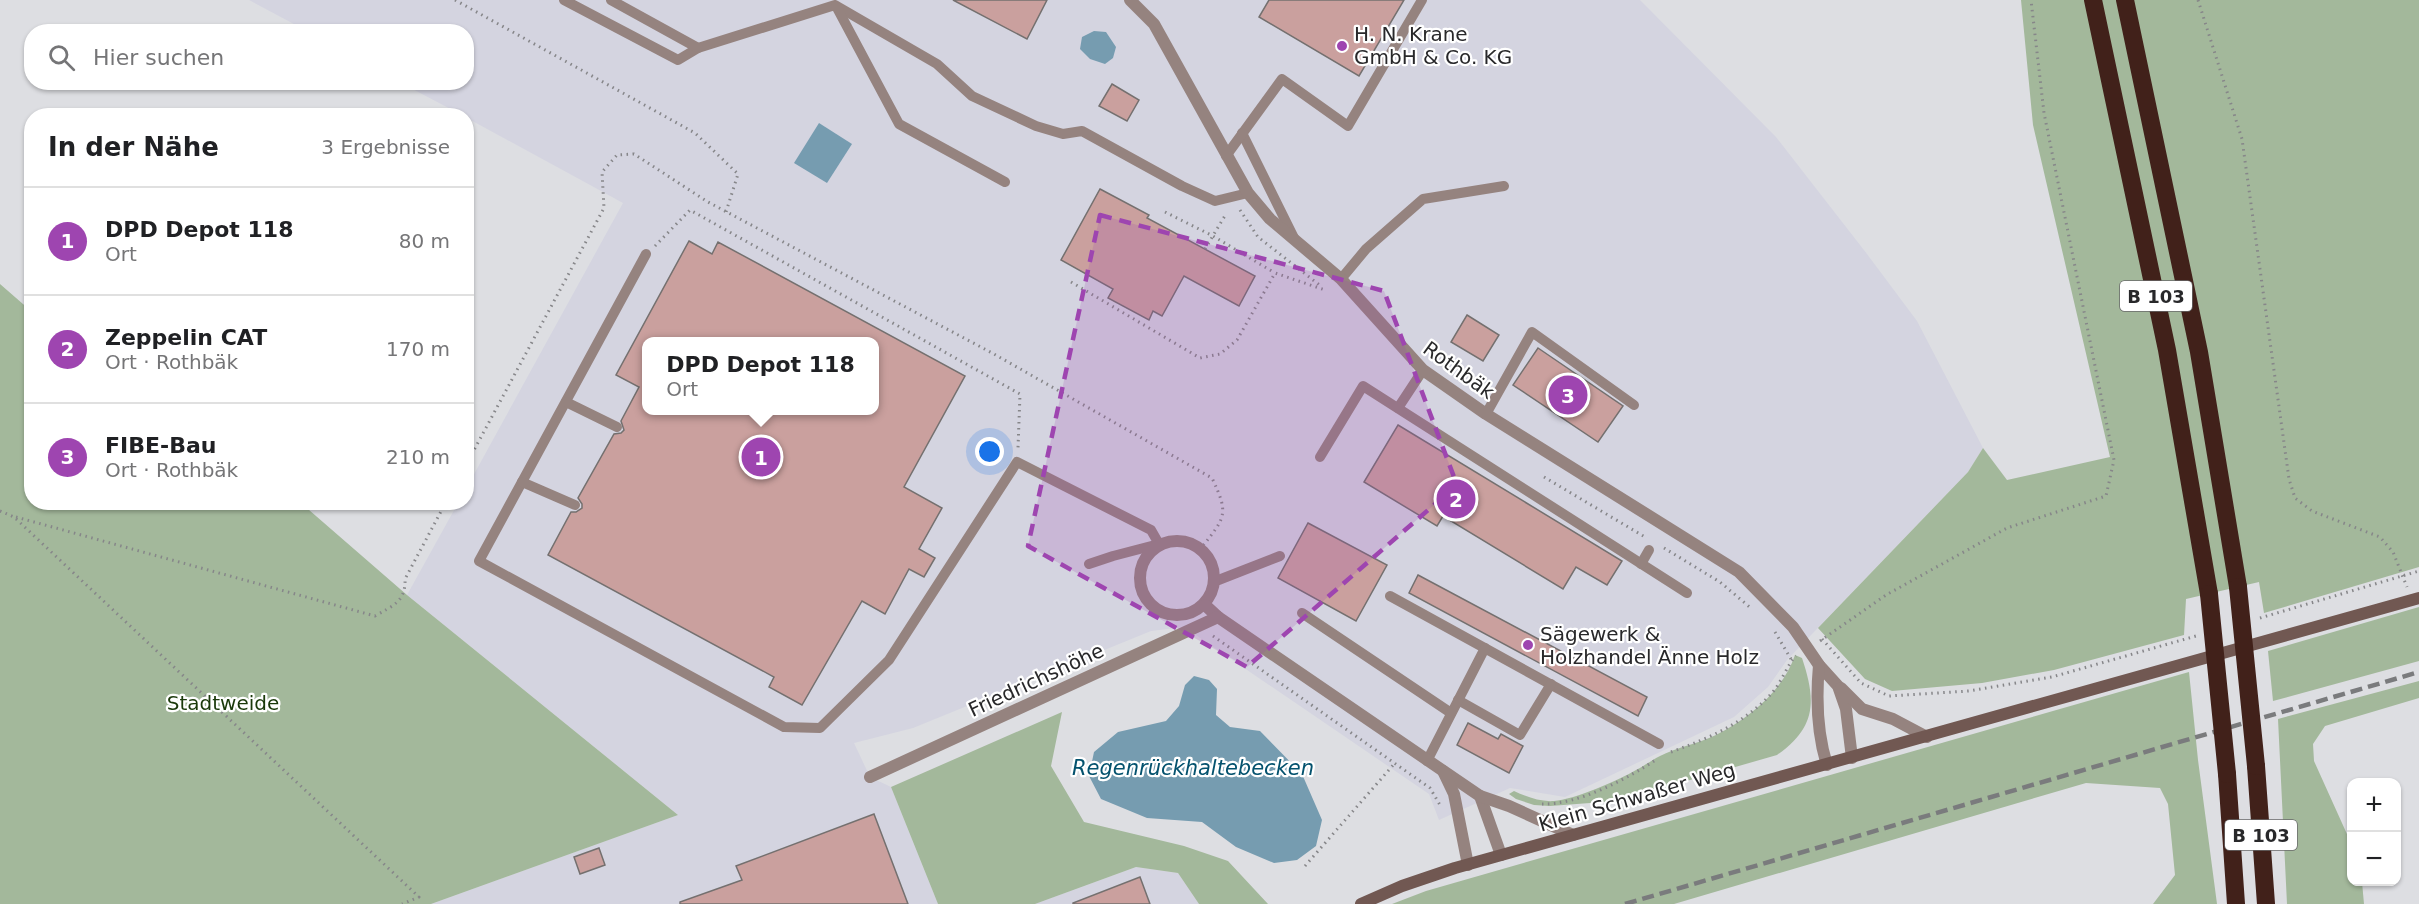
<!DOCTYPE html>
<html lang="de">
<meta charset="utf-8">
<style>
body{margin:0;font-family:"DejaVu Sans",sans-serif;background:#f2f2f2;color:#202124}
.controls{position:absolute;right:18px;bottom:18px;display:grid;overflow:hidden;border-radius:12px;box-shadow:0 2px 4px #0004}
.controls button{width:54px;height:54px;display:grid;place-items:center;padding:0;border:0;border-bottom:2px solid #e0e0e0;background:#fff;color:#202124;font:30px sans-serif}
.you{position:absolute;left:990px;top:452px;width:21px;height:21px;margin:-15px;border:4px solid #fff;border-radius:50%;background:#1a73e8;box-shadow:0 0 0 9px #1a73e833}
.badge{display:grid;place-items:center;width:39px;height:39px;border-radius:50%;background:#9e45b0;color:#fff;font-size:20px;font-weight:700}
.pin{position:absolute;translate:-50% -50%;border:3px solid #fff;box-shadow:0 2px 6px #0006}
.popup{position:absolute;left:642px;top:337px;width:237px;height:78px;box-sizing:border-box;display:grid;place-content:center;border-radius:12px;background:#fff;filter:drop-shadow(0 2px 4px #0005);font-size:20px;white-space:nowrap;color:#757577}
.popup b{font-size:22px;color:#202124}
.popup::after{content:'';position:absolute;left:50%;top:100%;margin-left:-12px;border:12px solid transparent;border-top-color:#fff}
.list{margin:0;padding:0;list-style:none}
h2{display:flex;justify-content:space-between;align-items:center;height:78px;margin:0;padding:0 24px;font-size:26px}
h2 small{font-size:20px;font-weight:400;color:#757577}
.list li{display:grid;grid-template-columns:39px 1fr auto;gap:18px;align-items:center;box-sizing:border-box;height:108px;padding:0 24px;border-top:2px solid #e0e0e0}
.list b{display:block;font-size:22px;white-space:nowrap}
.list p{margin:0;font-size:20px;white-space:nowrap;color:#757577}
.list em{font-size:20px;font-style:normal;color:#757577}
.icon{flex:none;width:33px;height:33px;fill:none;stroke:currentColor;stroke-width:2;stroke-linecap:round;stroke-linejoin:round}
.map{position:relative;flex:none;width:2419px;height:904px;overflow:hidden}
.search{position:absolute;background:#fff;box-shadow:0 2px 4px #0004;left:24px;top:24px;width:450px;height:66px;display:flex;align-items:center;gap:15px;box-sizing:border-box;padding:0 21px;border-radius:24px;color:#757577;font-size:22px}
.panel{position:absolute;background:#fff;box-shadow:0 2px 4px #0004;left:24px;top:108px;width:450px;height:402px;border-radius:24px}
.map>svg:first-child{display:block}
.built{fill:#d4d4e0;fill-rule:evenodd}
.green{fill:#a3b89b}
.water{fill:#769cb0}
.building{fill:#caa09e;stroke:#74706f;stroke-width:1.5;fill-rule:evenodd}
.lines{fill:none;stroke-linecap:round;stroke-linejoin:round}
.path{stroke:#868689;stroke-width:3;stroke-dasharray:1.5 4.5;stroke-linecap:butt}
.lane{stroke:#95837f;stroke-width:10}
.street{stroke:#95837f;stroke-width:12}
.secondary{stroke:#715852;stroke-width:12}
.highway{stroke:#41211a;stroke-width:18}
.rail{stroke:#7a7b7d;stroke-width:4.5;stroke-dasharray:12 6;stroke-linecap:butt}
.highway-bridge{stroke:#41211a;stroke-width:18}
.marked{fill:#9e45b0;fill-opacity:0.2;stroke:#9e45b0;stroke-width:4.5;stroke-dasharray:12 8;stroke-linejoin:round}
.poi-dot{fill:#9e45b0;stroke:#fff;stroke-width:2}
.labels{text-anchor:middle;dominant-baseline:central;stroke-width:4.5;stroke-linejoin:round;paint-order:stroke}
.shield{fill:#fff;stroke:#68686a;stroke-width:1.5}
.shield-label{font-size:18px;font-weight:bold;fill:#28282a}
.poi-label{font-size:20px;fill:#28282a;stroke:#fff;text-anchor:start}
.street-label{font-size:20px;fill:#28282a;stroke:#fff}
.park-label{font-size:20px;fill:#1a390a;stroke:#fff}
.water-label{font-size:21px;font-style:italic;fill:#04526e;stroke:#fff}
</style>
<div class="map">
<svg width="2419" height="904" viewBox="0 0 2419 904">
<rect width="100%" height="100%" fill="#dddee2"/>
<g class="built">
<path d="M249,0H1640L1776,137L1867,254L1917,321L1983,448L1968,472L1787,660L1768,687L1734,717L1565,797L1510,788L1439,820L1429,794L1184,627L1151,631L913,728L854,743L870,777L891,787L938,904H431L678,815L407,595L458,503L466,502L467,487L623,203L467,118L466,116L462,115L401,83L466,82V32L307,31ZM647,342H875V410H647Z"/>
<polygon points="1136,867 1178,873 1199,904 1035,904"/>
</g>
<g class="green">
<polygon points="2021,0 2419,0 2419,567 2264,613 2259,582 2186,599 2184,635 2054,670 1982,683 1892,691 1865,679 1818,628 1968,472 1983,448 2007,480 2110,457 2033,125"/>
<polygon points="0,284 31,311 32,502 301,503 407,595 678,815 431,904 0,904"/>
<polygon points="2419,607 2419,661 2273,701 2268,651"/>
<path d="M1795,655L1802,658C1816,700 1817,727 1777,755L1617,801L1550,806L1534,805L1516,799L1509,794L1514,791C1527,797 1540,802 1554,801C1573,800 1619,780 1636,770C1644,766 1652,760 1660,756C1677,747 1698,744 1716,735C1749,718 1783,691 1795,655Z"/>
<polygon points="2189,672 2198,760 2217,904 2153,904 2175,875 2168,804 2160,788 2086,783 1674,904 1392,904 1426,891"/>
<polygon points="2419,681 2419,698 2325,726 2313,744 2314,761 2351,843 2352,882 2362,882 2364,904 2287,904 2278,719"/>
<polygon points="1062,712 1051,766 1084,822 1184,846 1228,861 1268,904 1199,904 1178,873 1136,867 1035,904 938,904 891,787"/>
</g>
<g class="water">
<polygon points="1094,31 1106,32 1116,47 1113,58 1105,64 1090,59 1080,49 1082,37"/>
<polygon points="819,123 852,144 827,183 794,163"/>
<polygon points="1194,676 1209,680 1217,689 1216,715 1230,727 1260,731 1302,774 1322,820 1316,846 1297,860 1274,863 1236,847 1202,822 1147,818 1101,799 1089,776 1094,752 1118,732 1166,721 1179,706 1185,685"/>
</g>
<g class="building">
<polygon points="953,0 1047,0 1027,39"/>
<polygon points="1269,0 1404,0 1359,76 1259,17"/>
<polygon points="1112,84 1139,100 1127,121 1099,106"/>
<polygon points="1100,189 1149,215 1147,218 1255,276 1239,306 1184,276 1162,316 1153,311 1149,320 1108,298 1113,289 1061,260"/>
<path d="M689,241L712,254L718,242L965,376L904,487L942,508L919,549L935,558L924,577L909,569L885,614L862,601L802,705L769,687L774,677L548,555L571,512H576L582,508V504L578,498L614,434L621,433L624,430L621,421L639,387L616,375ZM647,342H875V411H647Z"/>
<polygon points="1467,315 1499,335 1483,361 1451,342"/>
<polygon points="1538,348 1623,406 1598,442 1513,385"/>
<polygon points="1398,425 1622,561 1607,585 1576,567 1563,589 1443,516 1437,526 1364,482"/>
<polygon points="1308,523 1387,565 1356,621 1278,578"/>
<polygon points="1418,575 1647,697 1638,716 1409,593"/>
<polygon points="1468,723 1498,739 1501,734 1523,746 1509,773 1457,745"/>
<polygon points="874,814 908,904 680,904 680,902 742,880 736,866"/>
<polygon points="599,848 605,865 580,874 574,857"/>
<polygon points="1140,877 1150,904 1073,904 1073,903"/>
</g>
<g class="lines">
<g class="path">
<polyline points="455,0 695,133 738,174 726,212"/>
<polyline points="2198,0 2242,139 2289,479 2295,498 2312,511 2380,537 2393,552 2407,587"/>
<polyline points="1240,210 1258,237 1322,287"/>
<polyline points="1165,212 1213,236 1275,273"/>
<polyline points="655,246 690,210 1020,394 1018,448"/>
<polyline points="1205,249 1226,214"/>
<polyline points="1071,282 1200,358 1220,354 1237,340 1275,273 1325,290"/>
<path d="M466,465L604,208L602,172L617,155L634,154L708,202L994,354L1212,478C1229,514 1226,517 1201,548"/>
<polyline points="1544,477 1645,537"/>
<polyline points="0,511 14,517 419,897 402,904"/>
<path d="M16,517L375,616C392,606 406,602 405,579L446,502"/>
<polyline points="1664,548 1720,582 1752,609"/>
<polyline points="2260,618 2419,571"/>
<polyline points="1775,632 1791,659"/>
<polyline points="1213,636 1430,788 1440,805"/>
<polyline points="1822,639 1861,683 1889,696 1969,691 2052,677 2196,636"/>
<polyline points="1820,641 1886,595 2007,528 2106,496 2114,460 2044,113 2031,0"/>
<path d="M1671,752C1709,738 1743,724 1771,694C1781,684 1789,661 1796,656"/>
<path d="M1542,804C1578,805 1627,779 1657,759"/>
<polyline points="1305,866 1395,763"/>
</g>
<g class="lane">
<polyline points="564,0 678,60 698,48 835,5 937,64 972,96 1036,126 1063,134 1082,131 1182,186 1215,201 1248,193"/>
<polyline points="611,0 698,48"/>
<polyline points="836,6 899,124 1005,182"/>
<polyline points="1242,133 1294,238"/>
<polyline points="1226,156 1282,79 1348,126 1422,0"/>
<polyline points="646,254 479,561 784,727 820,728 889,660 1017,462 1151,530 1159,544 1113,556 1089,564"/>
<polyline points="1341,279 1366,249 1423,199 1504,186"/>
<polyline points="566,402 617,427"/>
<polyline points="1398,408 1423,370"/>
<polyline points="1486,414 1532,332 1634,405"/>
<polyline points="1320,457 1363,386 1687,593"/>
<polyline points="522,482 575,505"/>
<polyline points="1641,564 1649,550"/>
<polyline points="1216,581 1280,556"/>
<polyline points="1390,596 1659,744"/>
<polyline points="1302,613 1451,713"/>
<polyline points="1458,700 1520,735 1551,684"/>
<polyline points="1427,761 1485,648"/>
</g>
<g class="street">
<polyline points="1130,0 1154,24 1248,193 1270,219 1341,279 1423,370 1486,414 1739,572 1793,627 1819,665 1838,686 1846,709 1852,758"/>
<circle cx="1177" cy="578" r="37"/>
<polyline points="1205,605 1218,617 1480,796 1501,855"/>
<path d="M1819,665C1816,698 1817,733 1827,765"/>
<polyline points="1841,688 1862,709 1893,719 1927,737"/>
<polyline points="1443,771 1454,794 1468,865"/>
<polyline points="870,777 1218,617"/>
<polyline points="1480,796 1509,806 1573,835"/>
</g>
<polyline class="secondary" points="1361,904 1402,886 1455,868 2419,598"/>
<g class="highway">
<polyline points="2093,0 2167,350 2209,594"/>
<polyline points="2125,0 2199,352 2238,587"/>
<polyline points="2256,766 2266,904"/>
<polyline points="2227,774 2236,904"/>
</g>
<polyline class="rail" points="1625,904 2419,672"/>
<g class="highway-bridge">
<polyline points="2238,587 2256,766"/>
<polyline points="2209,594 2227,774"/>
</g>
</g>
<path class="marked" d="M1100,215L1384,291L1457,485L1247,667L1028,546Z"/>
<g class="poi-dot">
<circle cx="1342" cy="46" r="6"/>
<circle cx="1528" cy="645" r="6"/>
</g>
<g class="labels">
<g class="shield">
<rect x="2120" y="281" width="72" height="30" rx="4.5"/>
<rect x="2225" y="820" width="72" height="30" rx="4.5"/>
</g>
<g class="shield-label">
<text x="2156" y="296">B 103</text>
<text x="2261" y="835">B 103</text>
</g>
<g class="poi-label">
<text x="1354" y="34">H. N. Krane<tspan x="1354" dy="23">GmbH &amp; Co. KG</tspan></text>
<text x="1540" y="634">Sägewerk &amp;<tspan x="1540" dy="23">Holzhandel Änne Holz</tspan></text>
</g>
<g class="street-label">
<text transform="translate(1459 370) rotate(36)">Rothbäk</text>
<text transform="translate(1036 680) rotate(-25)">Friedrichshöhe</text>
<text transform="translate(1637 797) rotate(-16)">Klein Schwaßer Weg</text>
</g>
<g class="park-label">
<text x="223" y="703">Stadtweide</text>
</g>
<g class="water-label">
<text x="1193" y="768">Regenrückhaltebecken</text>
</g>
</g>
</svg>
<div class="controls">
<button>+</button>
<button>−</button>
</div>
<div class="you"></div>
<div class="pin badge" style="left:761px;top:457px">1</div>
<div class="popup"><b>DPD Depot 118</b>Ort</div>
<div class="pin badge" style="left:1456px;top:499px">2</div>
<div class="pin badge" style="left:1568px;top:395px">3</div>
<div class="search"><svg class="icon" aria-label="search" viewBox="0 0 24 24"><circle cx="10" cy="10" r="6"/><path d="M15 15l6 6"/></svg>Hier suchen</div>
<section class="panel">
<h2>In der Nähe<small>3 Ergebnisse</small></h2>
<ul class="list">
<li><span class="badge">1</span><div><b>DPD Depot 118</b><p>Ort</p></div><em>80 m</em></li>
<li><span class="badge">2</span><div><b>Zeppelin CAT</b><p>Ort · Rothbäk</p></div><em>170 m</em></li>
<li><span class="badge">3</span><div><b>FIBE-Bau</b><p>Ort · Rothbäk</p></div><em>210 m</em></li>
</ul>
</section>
</div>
